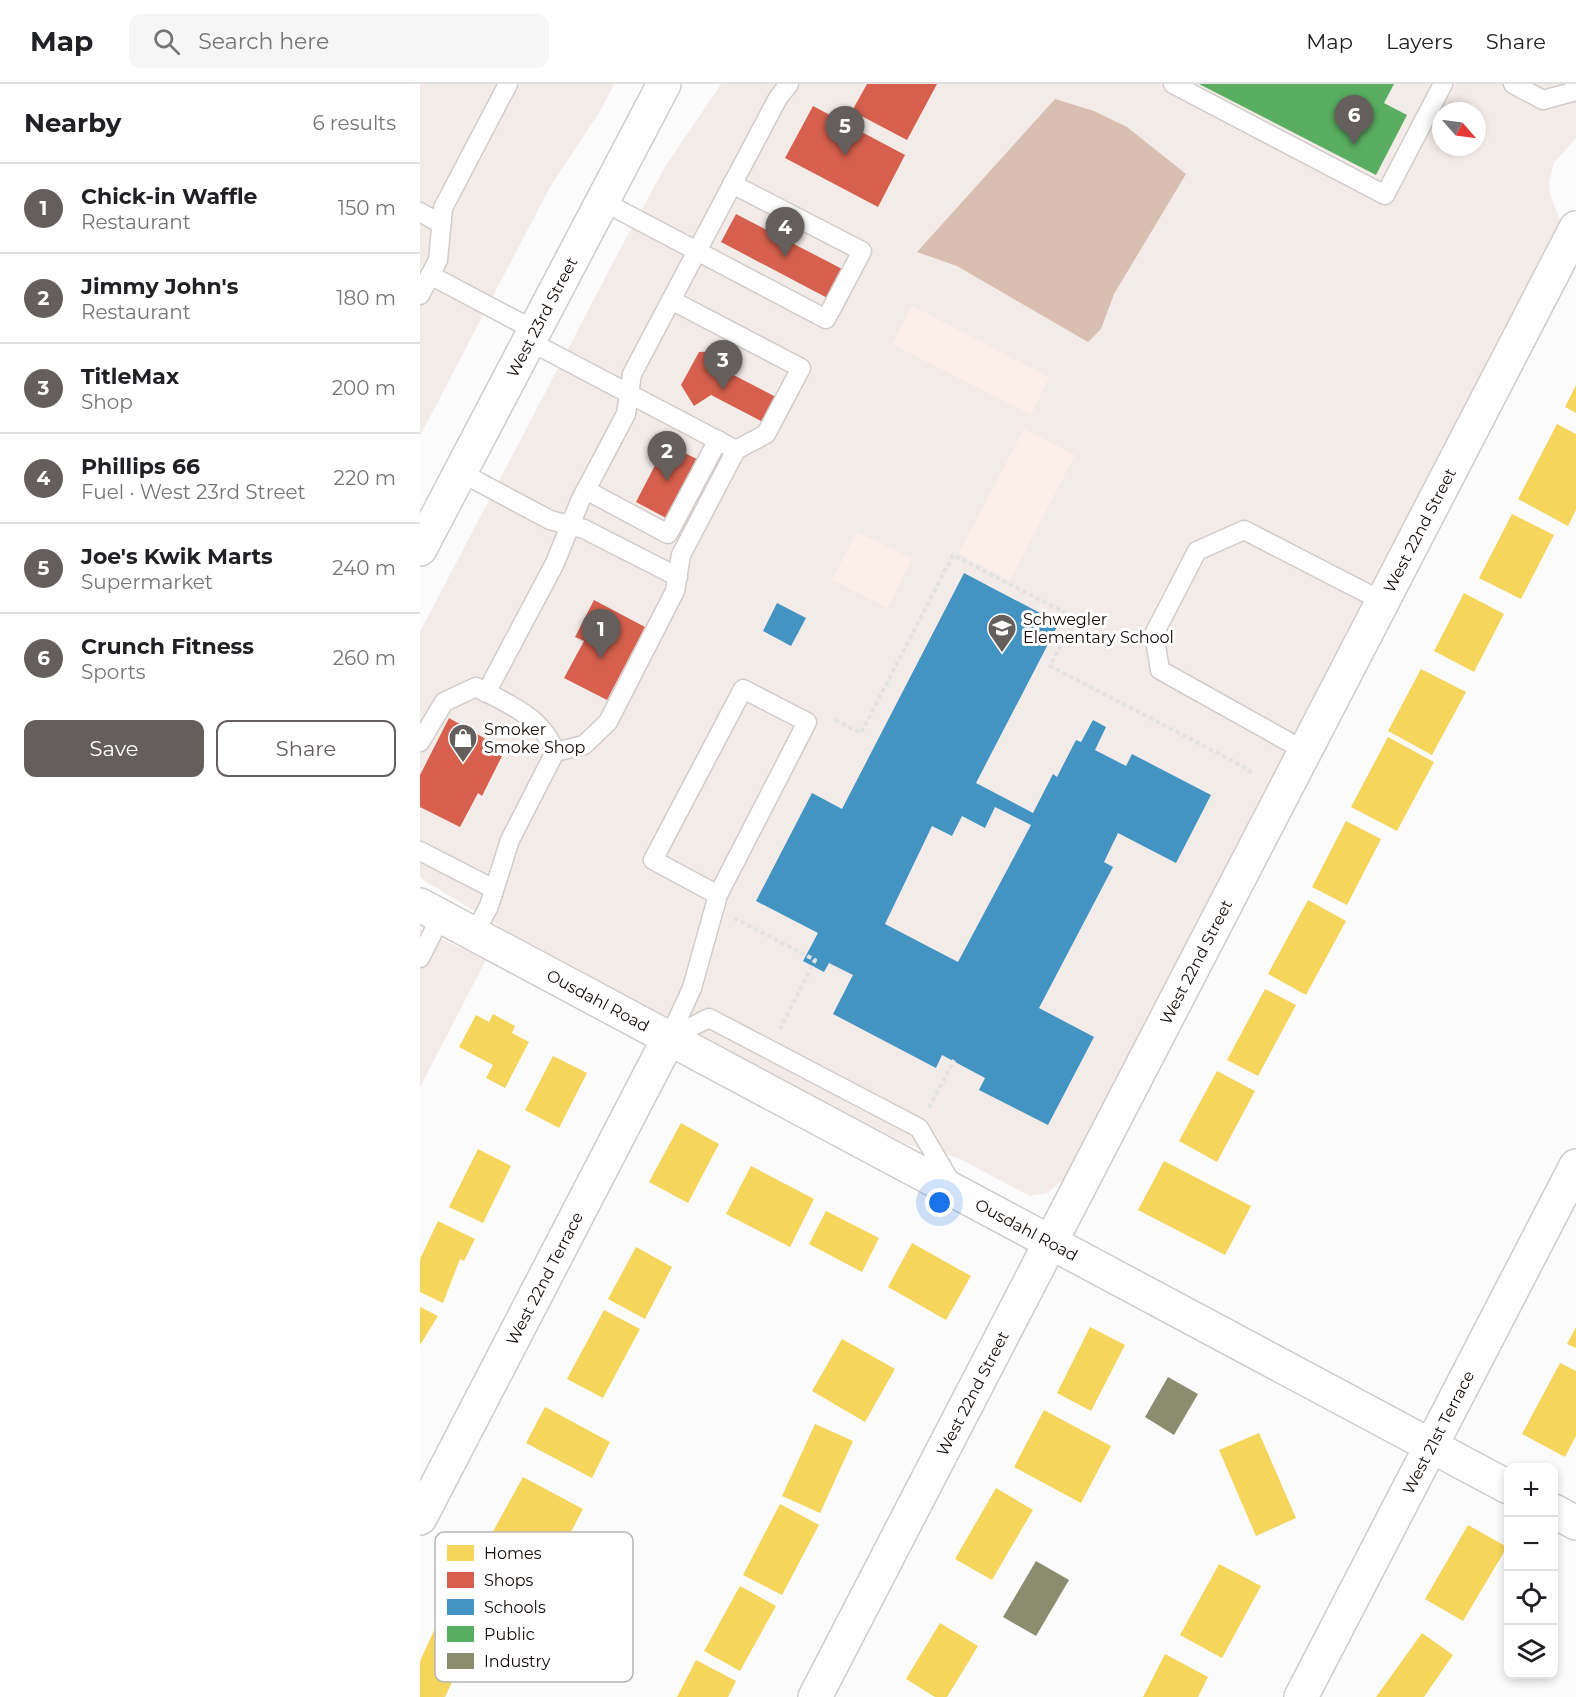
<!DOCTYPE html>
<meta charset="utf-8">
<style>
body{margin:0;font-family:Montserrat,sans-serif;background:#f6f6f6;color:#202124}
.controls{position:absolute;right:18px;bottom:18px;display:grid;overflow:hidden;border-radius:12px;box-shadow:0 3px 9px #0003}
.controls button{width:54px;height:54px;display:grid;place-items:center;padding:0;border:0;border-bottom:2px solid #e0e0e0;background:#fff;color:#202124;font:30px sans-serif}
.compass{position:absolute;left:1012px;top:18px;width:54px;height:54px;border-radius:50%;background:#fff;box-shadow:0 3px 9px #0003;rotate:118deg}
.you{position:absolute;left:520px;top:1119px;width:21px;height:21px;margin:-15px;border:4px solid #fff;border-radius:50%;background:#1a73e8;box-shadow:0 0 0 9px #1a73e833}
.badge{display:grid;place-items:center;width:39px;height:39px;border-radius:50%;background:#645f5c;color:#fff;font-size:20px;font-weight:700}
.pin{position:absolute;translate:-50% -50px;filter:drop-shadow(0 2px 3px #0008)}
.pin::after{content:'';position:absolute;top:32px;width:21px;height:18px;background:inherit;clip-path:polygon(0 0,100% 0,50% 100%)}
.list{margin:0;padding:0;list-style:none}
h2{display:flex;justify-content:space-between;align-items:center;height:78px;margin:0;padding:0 24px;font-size:26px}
h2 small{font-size:20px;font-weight:400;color:#757577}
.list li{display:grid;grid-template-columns:39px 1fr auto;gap:18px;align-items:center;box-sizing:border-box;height:90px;padding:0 24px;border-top:2px solid #e0e0e0}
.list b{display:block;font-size:22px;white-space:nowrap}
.list p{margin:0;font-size:20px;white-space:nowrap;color:#757577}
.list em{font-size:20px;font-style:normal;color:#757577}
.actions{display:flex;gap:12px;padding:18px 24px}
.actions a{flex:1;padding:14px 0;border:2px solid #645f5c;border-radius:12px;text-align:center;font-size:21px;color:#645f5c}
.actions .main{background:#645f5c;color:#fff}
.icon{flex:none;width:33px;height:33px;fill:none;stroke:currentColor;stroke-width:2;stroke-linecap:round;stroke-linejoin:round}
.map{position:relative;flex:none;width:1156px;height:1613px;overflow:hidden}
header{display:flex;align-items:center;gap:36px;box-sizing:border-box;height:84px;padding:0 30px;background:#fff;border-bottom:2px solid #e0e0e0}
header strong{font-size:28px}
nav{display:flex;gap:33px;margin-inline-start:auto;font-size:21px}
.search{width:420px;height:54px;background:#f6f6f6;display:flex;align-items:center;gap:15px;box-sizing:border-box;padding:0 21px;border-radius:12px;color:#757577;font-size:22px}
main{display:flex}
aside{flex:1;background:#fff}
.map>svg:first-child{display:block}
.built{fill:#f3ebe8;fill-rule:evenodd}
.green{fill:#fcefe9}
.water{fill:#d9beb2}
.homes{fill:#f6d55c}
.shops{fill:#d6604d}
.schools{fill:#4393c3;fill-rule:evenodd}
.public{fill:#5aae61}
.industry{fill:#8c8c6e}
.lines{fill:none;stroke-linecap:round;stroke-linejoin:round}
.service-casing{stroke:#d1ccca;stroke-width:21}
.minor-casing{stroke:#d1ccca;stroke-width:36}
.primary-casing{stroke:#d1ccca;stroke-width:36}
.path{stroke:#e2e2e2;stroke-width:4;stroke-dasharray:4.5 3;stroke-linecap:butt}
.service{stroke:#fefefe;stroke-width:18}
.minor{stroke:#fefefe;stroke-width:33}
.primary{stroke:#fefefe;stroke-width:33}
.labels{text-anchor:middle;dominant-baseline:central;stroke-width:6;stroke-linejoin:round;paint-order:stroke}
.street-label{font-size:16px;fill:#130b07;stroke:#fff}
.poi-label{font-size:16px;fill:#130b07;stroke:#fff;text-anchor:start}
.key{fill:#fff;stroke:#b8b6b5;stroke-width:1.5}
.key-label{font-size:16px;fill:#130b07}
</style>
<header>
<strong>Map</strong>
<div class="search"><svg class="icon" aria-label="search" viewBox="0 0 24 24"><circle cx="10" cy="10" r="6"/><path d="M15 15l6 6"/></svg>Search here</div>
<nav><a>Map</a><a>Layers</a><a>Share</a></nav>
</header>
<main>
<aside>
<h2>Nearby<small>6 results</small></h2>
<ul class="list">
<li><span class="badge">1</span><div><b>Chick-in Waffle</b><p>Restaurant</p></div><em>150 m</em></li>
<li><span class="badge">2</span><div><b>Jimmy John's</b><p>Restaurant</p></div><em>180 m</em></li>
<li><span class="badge">3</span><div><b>TitleMax</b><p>Shop</p></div><em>200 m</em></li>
<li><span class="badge">4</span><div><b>Phillips 66</b><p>Fuel · West 23rd Street</p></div><em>220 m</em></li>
<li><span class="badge">5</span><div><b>Joe's Kwik Marts</b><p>Supermarket</p></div><em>240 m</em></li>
<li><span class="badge">6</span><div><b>Crunch Fitness</b><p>Sports</p></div><em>260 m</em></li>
</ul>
<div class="actions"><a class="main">Save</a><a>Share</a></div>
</aside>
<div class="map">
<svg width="1156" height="1613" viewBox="0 0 1156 1613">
<rect width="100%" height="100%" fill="#fbfbfb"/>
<g class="built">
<polygon points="0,0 194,0 180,27 130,103 0,352"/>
<path d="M301,0H1156V54L1134,79L1129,97L1130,111L1140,136L643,1096L627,1109L610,1112L538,1074L486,1060L97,853L0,794V548L196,173L245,83ZM1021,27H1057V63H1021Z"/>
<polygon points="0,845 66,876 0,1003"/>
</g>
<g class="green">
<polygon points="492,222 629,293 611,331 472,260"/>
<polygon points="604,345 655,371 590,496 539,469"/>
<polygon points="437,448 492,475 468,524 412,496"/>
</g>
<polygon class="water" points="635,15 674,27 707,43 766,90 694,210 681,245 668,258 537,182 497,168"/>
<g class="homes">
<polygon points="1156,301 1156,329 1145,323"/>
<polygon points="1137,340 1156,350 1156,426 1148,442 1098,415"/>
<polygon points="1092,430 1134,451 1101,515 1059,494"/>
<polygon points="1044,509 1084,530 1054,588 1014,567"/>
<polygon points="1001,585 1046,608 1012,671 968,647"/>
<polygon points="968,653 1014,678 977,747 931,723"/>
<polygon points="926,737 961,755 927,821 892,803"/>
<polygon points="888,816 926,837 886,911 848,890"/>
<polygon points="845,905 876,921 838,992 807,976"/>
<polygon points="73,930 95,942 92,949 109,958 85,1004 66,994 73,981 39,963 56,931 69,938"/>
<polygon points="133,972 167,989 139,1044 105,1026"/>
<polygon points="797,987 835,1007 797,1078 759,1057"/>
<polygon points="261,1039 299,1060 268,1119 229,1098"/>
<polygon points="58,1065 91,1082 63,1139 29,1123"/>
<polygon points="744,1077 831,1122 805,1171 718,1126"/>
<polygon points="331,1082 394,1115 370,1163 306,1130"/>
<polygon points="406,1127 459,1154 442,1188 389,1160"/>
<polygon points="18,1137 55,1155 44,1177 40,1175 23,1219 0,1208 0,1175"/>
<polygon points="492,1159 551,1192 526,1236 468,1203"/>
<polygon points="216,1163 252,1183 225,1235 188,1215"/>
<polygon points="0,1223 18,1232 0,1261"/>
<polygon points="184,1226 220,1245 183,1314 147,1295"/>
<polygon points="670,1243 705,1261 671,1327 637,1309"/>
<polygon points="1156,1243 1156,1264 1147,1260"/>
<polygon points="422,1255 475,1285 445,1338 392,1307"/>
<polygon points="1140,1279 1156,1287 1156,1352 1145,1373 1102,1350"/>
<polygon points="125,1323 190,1358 172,1394 106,1359"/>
<polygon points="624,1326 691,1362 661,1419 594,1383"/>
<polygon points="395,1340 433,1357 400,1429 362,1412"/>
<polygon points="839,1349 876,1434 836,1452 799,1366"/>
<polygon points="103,1393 163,1425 132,1484 71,1451"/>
<polygon points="576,1404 613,1426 572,1496 535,1475"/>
<polygon points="360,1420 399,1441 362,1511 323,1491"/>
<polygon points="1048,1441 1087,1463 1043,1537 1005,1515"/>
<polygon points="799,1480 841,1502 802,1574 760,1551"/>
<polygon points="320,1502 356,1522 320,1587 284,1567"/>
<polygon points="18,1538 53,1553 25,1613 0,1613 0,1577"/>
<polygon points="520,1539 558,1562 527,1613 515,1613 486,1595"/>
<polygon points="1002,1549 1033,1571 1004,1613 956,1613"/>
<polygon points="745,1570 788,1593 778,1613 723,1613"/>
<polygon points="276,1576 316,1597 308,1613 257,1613"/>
</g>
<g class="shops">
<polygon points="447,0 517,0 487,56 432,27"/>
<polygon points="393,22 485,71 458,123 365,74"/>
<polygon points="316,130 428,188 413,217 301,158"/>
<polygon points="303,267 304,286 356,313 343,338 291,311 274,322 261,301 279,268"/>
<polygon points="246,360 279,376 248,435 216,418"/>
<polygon points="174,516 225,543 187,616 144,594 164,557 155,553"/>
<polygon points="29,634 85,666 62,712 58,709 40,743 0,723 0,691"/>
</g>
<g class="schools">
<path d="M544,489L639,539L556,699L613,729L633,690L637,693L656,656L661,658L673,636L686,643L675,666L706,682L712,670L791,711L756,779L698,749L684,778L693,783L619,924L674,953L628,1041L559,1006L565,994L522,971L516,984L413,930L433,891L409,879L404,888L383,877L398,849L336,817L392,709L422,725ZM575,723L611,741L538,878L465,840L512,742L532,752L542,732L565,744Z"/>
<polygon points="357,519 386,534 371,562 343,547"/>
</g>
<polygon class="public" points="779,0 974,0 964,19 987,31 956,91"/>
<g class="industry">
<polygon points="748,1293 778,1310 754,1351 725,1333"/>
<polygon points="616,1477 649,1496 616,1552 583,1533"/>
</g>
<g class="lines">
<g class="service-casing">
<g id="service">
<polyline points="753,0 965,111 1023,0"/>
<polyline points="1093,0 1123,16 1156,7"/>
<polyline points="182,117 406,235 442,167 312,100"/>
<polyline points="0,128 21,140"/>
<polyline points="10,191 114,246"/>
<polyline points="0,211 18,176 23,124 88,0"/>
<polyline points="109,257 316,366"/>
<polyline points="40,388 130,436 164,445 258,493"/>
<polyline points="166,406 248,450 298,356"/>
<polyline points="66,609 135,479 160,417 206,330 212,290 358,14 369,0"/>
<path d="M0,658L24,618L56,603C88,620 122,632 135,668"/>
<polyline points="885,667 740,586 734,550 777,467 824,446 962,517"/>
<polyline points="0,767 74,805"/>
<polyline points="54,850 69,822 90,756 135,668 164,661 188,638 255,507 261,471 316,366 346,350 381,284 251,216"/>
<polyline points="0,874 21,832"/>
<polyline points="249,954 272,904 298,811 387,638 323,605 233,776 298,811"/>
<polyline points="249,954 289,934 499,1044 533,1102"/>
</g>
</g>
<g class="minor-casing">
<g id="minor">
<path id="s1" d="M0,821L1088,1403"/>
<polyline points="1134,1427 1156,1439"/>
<path id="s2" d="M0,1434L249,954"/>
<path id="s3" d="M395,1613L1156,144"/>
<path id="s4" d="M881,1613L1156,1082"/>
</g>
</g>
<g class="primary-casing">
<g id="primary">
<path id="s5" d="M0,465L244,0"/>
</g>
</g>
<g class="path">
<polyline points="415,636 441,649 533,471 655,534 630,582 828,685 833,691"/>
<polyline points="315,837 316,835 395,876 360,945"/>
<polyline points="509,1024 534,976"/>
</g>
<use href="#service" class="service"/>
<use href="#minor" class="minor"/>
<use href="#primary" class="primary"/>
</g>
<defs>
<g id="school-pin" transform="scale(1.5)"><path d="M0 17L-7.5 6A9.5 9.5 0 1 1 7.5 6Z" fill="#645f5c" stroke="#fff"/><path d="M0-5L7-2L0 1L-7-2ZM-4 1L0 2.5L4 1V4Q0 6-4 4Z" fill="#fff"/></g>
<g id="shop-pin" transform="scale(1.5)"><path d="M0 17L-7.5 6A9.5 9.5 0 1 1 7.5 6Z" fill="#645f5c" stroke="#fff"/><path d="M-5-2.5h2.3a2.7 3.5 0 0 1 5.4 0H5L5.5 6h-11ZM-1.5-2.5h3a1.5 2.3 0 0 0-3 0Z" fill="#fff"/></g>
</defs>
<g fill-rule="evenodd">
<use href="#school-pin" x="582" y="544"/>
<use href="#shop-pin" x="43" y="654"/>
</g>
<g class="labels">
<g class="street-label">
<text stroke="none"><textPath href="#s5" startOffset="262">West 23rd Street</textPath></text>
<text stroke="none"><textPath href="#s3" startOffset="1314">West 22nd Street</textPath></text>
<text stroke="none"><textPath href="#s3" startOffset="828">West 22nd Street</textPath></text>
<text stroke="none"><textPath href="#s1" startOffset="202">Ousdahl Road</textPath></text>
<text stroke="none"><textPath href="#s1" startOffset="688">Ousdahl Road</textPath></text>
<text stroke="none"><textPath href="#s2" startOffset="270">West 22nd Terrace</textPath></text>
<text stroke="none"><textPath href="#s3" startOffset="342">West 22nd Street</textPath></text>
<text stroke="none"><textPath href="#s4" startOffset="298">West 21st Terrace</textPath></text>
</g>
<g class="poi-label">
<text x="603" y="535">Schwegler<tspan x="603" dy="18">Elementary School</tspan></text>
<text x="64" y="645">Smoker<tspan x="64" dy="18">Smoke Shop</tspan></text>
</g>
</g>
<rect x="15" y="1448" width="198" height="150" rx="9" class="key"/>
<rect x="27" y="1461" width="27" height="16" fill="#f6d55c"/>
<rect x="27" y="1488" width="27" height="16" fill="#d6604d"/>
<rect x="27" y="1515" width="27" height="16" fill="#4393c3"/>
<rect x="27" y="1542" width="27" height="16" fill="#5aae61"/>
<rect x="27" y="1569" width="27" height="16" fill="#8c8c6e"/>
<g class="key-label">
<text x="64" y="1475">Homes</text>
<text x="64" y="1502">Shops</text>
<text x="64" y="1529">Schools</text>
<text x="64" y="1556">Public</text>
<text x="64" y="1583">Industry</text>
</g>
</svg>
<div class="controls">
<button>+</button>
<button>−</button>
<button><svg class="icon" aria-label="locate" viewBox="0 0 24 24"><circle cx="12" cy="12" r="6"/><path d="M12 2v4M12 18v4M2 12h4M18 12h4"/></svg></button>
<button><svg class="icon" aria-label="layers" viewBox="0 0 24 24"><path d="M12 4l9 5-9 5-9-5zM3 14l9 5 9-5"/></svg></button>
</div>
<svg class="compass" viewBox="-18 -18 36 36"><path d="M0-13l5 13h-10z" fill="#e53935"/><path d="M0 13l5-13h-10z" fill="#757577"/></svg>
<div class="you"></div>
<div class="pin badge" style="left:181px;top:575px">1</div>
<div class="pin badge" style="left:247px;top:397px">2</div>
<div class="pin badge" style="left:303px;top:306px">3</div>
<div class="pin badge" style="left:365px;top:173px">4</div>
<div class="pin badge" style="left:425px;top:72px">5</div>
<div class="pin badge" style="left:934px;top:61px">6</div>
</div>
</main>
